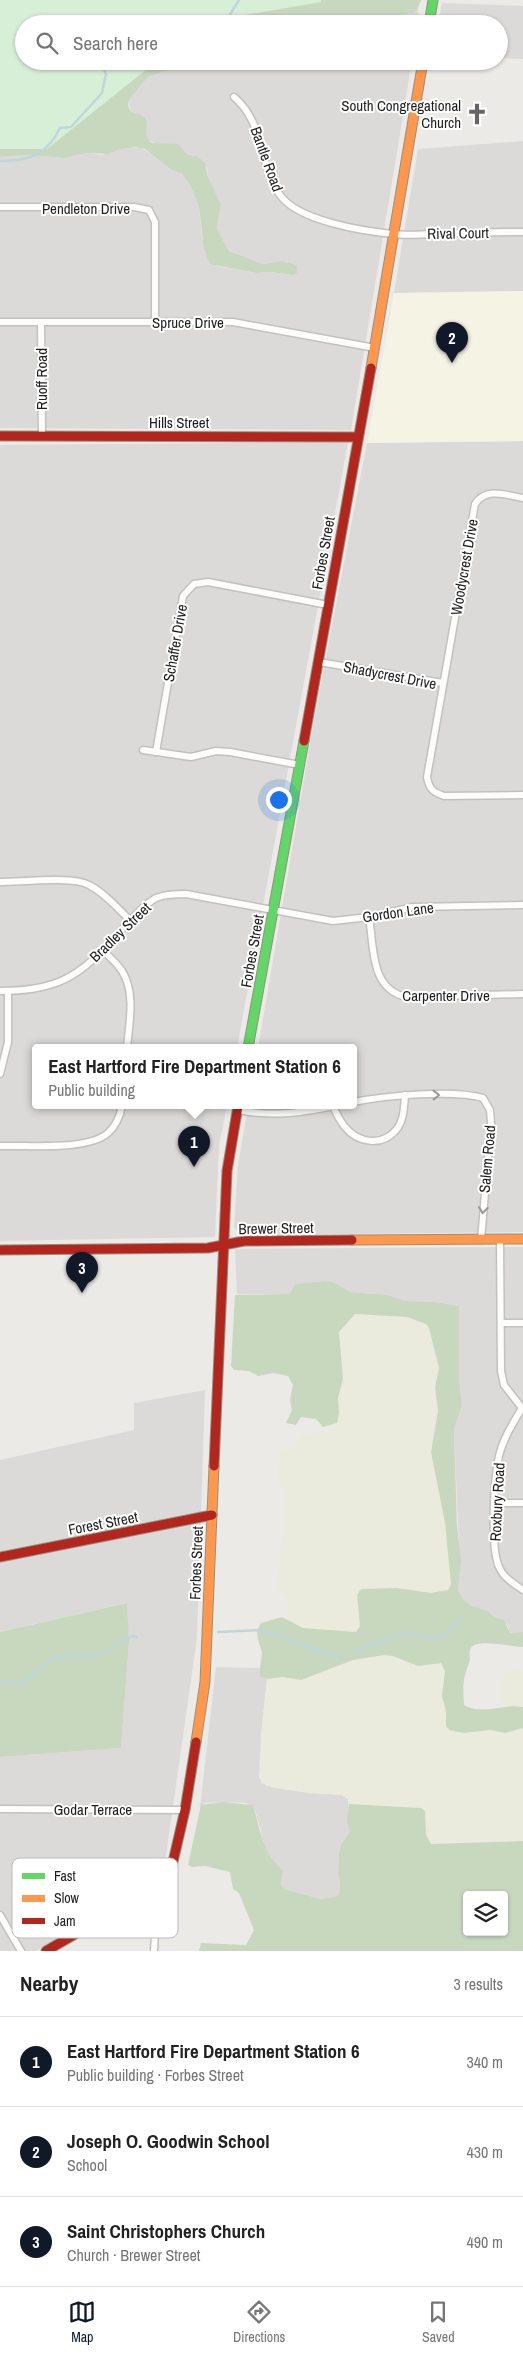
<!DOCTYPE html>
<meta charset="utf-8">
<style>
body{margin:0;font-family:"Archivo Narrow",sans-serif;background:#f6f6f6;color:#222}
.controls{position:absolute;right:15px;bottom:15px;display:grid;overflow:hidden;border-radius:5px;box-shadow:0 1px 4px #0004}
.controls button{width:45px;height:45px;display:grid;place-items:center;padding:0;border:0;border-bottom:1px solid #e0e0e0;background:#fff;color:#222;font:25px sans-serif}
.you{position:absolute;left:278px;top:799px;width:18px;height:18px;margin:-12px;border:4px solid #fff;border-radius:50%;background:#1a73e8;box-shadow:0 0 0 8px #1a73e833}
.badge{display:grid;place-items:center;width:32px;height:32px;border-radius:50%;background:#111827;color:#fff;font-size:16px;font-weight:700}
.pin{position:absolute;translate:-50% -41px;filter:drop-shadow(0 1px 2px #0008)}
.pin::after{content:'';position:absolute;top:26px;width:18px;height:15px;background:inherit;clip-path:polygon(0 0,100% 0,50% 100%)}
.popup{position:absolute;left:32px;top:1044px;width:325px;height:65px;box-sizing:border-box;display:grid;place-content:center;border-radius:5px;background:#fff;filter:drop-shadow(0 1px 4px #0005);font-size:16px;white-space:nowrap;color:#767676}
.popup b{font-size:19px;color:#222}
.popup::after{content:'';position:absolute;left:50%;top:100%;margin-left:-10px;border:10px solid transparent;border-top-color:#fff}
.list{margin:0;padding:0;list-style:none}
h2{display:flex;justify-content:space-between;align-items:center;height:65px;margin:0;padding:0 20px;font-size:21px}
h2 small{font-size:16px;font-weight:400;color:#767676}
.list li{display:grid;grid-template-columns:32px 1fr auto;gap:15px;align-items:center;box-sizing:border-box;height:90px;padding:0 20px;border-top:1px solid #e0e0e0}
.list b{display:block;font-size:19px;white-space:nowrap}
.list p{margin:0;font-size:16px;white-space:nowrap;color:#767676}
.list em{font-size:16px;font-style:normal;color:#767676}
.icon{flex:none;width:28px;height:28px;fill:none;stroke:currentColor;stroke-width:2;stroke-linecap:round;stroke-linejoin:round}
.map{position:relative;flex:none;width:523px;height:1951px;overflow:hidden}
.search{position:absolute;background:#fff;box-shadow:0 1px 4px #0004;left:15px;right:15px;top:15px;height:55px;display:flex;align-items:center;gap:12px;box-sizing:border-box;padding:0 18px;border-radius:28px;color:#767676;font-size:19px}
.sheet{height:335px;background:#fff}
nav{display:flex;justify-content:space-around;align-items:center;box-sizing:border-box;height:70px;border-top:1px solid #e0e0e0;background:#fff;font-size:14px;color:#767676}
nav a{display:grid;justify-items:center;gap:2px}
nav .on{color:#111827}
.map>svg:first-child{display:block}
.residential{fill:#dbdad8}
.education{fill:#f4f3e4}
.farmland{fill:#eaebdc}
.forest{fill:#c8d8bf;fill-rule:evenodd}
.park{fill:#d8efd7}
.lines{fill:none;stroke-linecap:round;stroke-linejoin:round}
.stream{stroke:#bed6dc;stroke-width:2.5}
.street-casing{stroke:#c2c1bf;stroke-width:9}
.fast-casing{stroke:#929381;stroke-width:11}
.slow-casing{stroke:#929381;stroke-width:11}
.jam-casing{stroke:#929381;stroke-width:11}
.street{stroke:#fcfcfb;stroke-width:6}
.fast{stroke:#63d668;stroke-width:9}
.slow{stroke:#ff974d;stroke-width:9}
.jam{stroke:#b3261e;stroke-width:9}
.oneway{stroke:#989898}
.labels{text-anchor:middle;dominant-baseline:central;stroke-width:4;stroke-linejoin:round;paint-order:stroke}
.poi-label{font-size:15px;fill:#1e1e1e;stroke:#fff;text-anchor:end}
.street-label{font-size:15px;fill:#1e1e1e;stroke:#fff}
.key{fill:#fff;stroke:#bcbcbc;stroke-width:1}
.key-label{font-size:14px;fill:#1e1e1e}
</style>
<div class="map">
<svg width="523" height="1951" viewBox="0 0 523 1951">
<rect width="100%" height="100%" fill="#eceae7"/>
<g class="residential">
<polygon points="442,3 523,6 523,59 499,58 499,24 438,24"/>
<polygon points="417,9 420,17 419,24 373,24 382,18 413,13"/>
<polygon points="209,61 412,61 351,430 0,428 0,157 29,155 64,158 88,153 102,155 121,149 140,147 181,173 190,185 199,207 202,237 217,266 256,273 271,272 291,275 297,265 282,261 263,264 229,251 217,229 221,204 208,177 207,167 188,155 178,144 157,144 148,140 145,130 146,120 143,116 133,113 130,109 129,100 148,77 176,67 196,67"/>
<polygon points="523,141 523,291 394,293 418,149"/>
<polygon points="523,441 523,1232 241,1235 234,1227 238,1166 248,1106 353,1106 353,1048 258,1048 316,709 367,443"/>
<polygon points="348,442 237,1048 35,1048 35,1106 227,1106 219,1145 215,1237 0,1241 0,445"/>
<polygon points="523,1247 523,1632 510,1633 507,1624 495,1618 488,1611 470,1605 463,1599 458,1590 460,1570 454,1429 462,1406 459,1377 459,1306 435,1302 406,1301 388,1295 350,1292 324,1281 295,1284 290,1293 286,1294 237,1294 235,1249"/>
<polygon points="205,1390 197,1638 164,1869 152,1883 36,1951 0,1951 0,1757 121,1748 129,1642 126,1603 0,1632 0,1460 134,1430 134,1403"/>
<polygon points="216,1667 260,1668 259,1677 267,1679 261,1736 259,1778 267,1786 309,1793 342,1795 348,1799 350,1832 341,1844 339,1853 338,1874 340,1883 339,1893 335,1897 321,1899 284,1889 281,1885 282,1870 271,1861 263,1844 261,1830 254,1807 246,1803 222,1802 205,1803 200,1808"/>
</g>
<polygon class="education" points="523,291 523,441 367,443 394,293"/>
<g class="farmland">
<polygon points="355,1314 406,1317 429,1328 439,1368 435,1387 438,1411 431,1452 445,1523 451,1584 448,1590 431,1593 397,1588 373,1588 356,1603 360,1626 356,1632 303,1628 294,1625 289,1619 286,1599 276,1588 284,1525 285,1488 278,1483 279,1456 282,1450 295,1449 300,1435 333,1431 333,1426 337,1422 339,1413 338,1398 343,1379 339,1332"/>
<polygon points="384,1655 393,1656 407,1663 426,1665 438,1663 444,1666 442,1696 446,1711 446,1726 464,1733 490,1730 500,1733 523,1728 523,1841 431,1844 426,1835 425,1811 407,1806 349,1804 348,1799 342,1795 309,1793 275,1788 261,1783 261,1736 267,1679 283,1677 301,1680 353,1660"/>
<polygon points="516,1670 523,1671 523,1707 504,1706 500,1697 502,1675 506,1672"/>
</g>
<g class="forest">
<path d="M0,0H421L417,10L413,13L382,18L373,24H24V61H209L196,67H176L148,77L129,100C125,118 143,110 146,120C149,129 142,136 152,143L178,144L188,155L197,156L205,163L208,177L221,204L217,229L229,251L263,264L282,261L297,265V273L293,275L271,272L256,273L210,264L204,249L199,207L190,185L181,173L172,170L145,149L136,147L121,149L107,154L88,153L64,158L29,155L0,157Z"/>
<path d="M324,1281L333,1282L350,1292L388,1295L406,1301L435,1302L459,1306V1377L462,1406L454,1429L457,1526L461,1561L458,1590L463,1599L470,1605L488,1611L495,1618L504,1620L510,1633L523,1632V1647C512,1647 477,1638 471,1648C468,1653 471,1658 469,1663C462,1682 463,1686 464,1705C481,1716 504,1703 523,1707V1728L505,1733L490,1730L464,1733L449,1730L446,1726V1711L442,1696L445,1671L441,1663L418,1666L393,1656L384,1655L353,1660L301,1680L283,1677L267,1679L259,1677L262,1652L258,1640L257,1630L261,1623L282,1617L303,1628L356,1632L360,1626L357,1595L361,1589L397,1588L431,1593L448,1590L451,1584L445,1523L431,1452L438,1411L435,1387L439,1368L429,1328L426,1324L407,1317L355,1314L339,1332L343,1379L338,1398L339,1413L337,1423L323,1427L316,1419L301,1417L296,1425L286,1423L292,1410L290,1400L293,1385L288,1376L273,1373L258,1376L249,1371L234,1370L231,1366L235,1295L286,1294L290,1293L295,1284Z"/>
<polygon points="127,1603 129,1642 121,1748 0,1757 0,1632"/>
<path d="M222,1802L253,1805C261,1830 261,1853 283,1870L281,1885L284,1889L321,1899L335,1897L339,1893L340,1883L338,1874L339,1853L341,1844L350,1832L347,1822L349,1804L421,1808L425,1811L426,1835L431,1844L523,1841V1951H199L201,1943L246,1945L254,1930L239,1893L233,1889L230,1872L205,1866L192,1867L188,1865L201,1805ZM467,1895H504V1932H467Z"/>
</g>
<polygon class="park" points="0,0 321,0 321,2 227,18 223,24 24,24 24,61 186,61 152,65 47,149 0,149"/>
<g class="lines">
<g class="stream">
<polyline points="224,24 239,0"/>
<path d="M0,161C29,161 47,155 60,128L71,127L102,93L106,74L100,61"/>
<polyline points="218,1632 263,1630 337,1657 344,1655"/>
<polyline points="354,1652 386,1639 408,1634 435,1638 444,1635 461,1619"/>
<polyline points="0,1682 22,1683 55,1657 100,1655 132,1636 137,1637"/>
</g>
<g class="street-casing">
<g id="street">
<path d="M234,97C265,123 258,164 280,195C298,221 363,231 393,234C407,236 421,234 435,234C464,233 494,232 523,232"/>
<polyline points="0,207 134,207 149,210 155,222 155,322"/>
<polyline points="0,322 233,322 375,348"/>
<polyline points="41,323 42,436"/>
<path d="M523,498C506,495 486,487 475,504L427,777C429,789 433,792 444,796L523,795"/>
<polyline points="319,662 443,683"/>
<polyline points="143,750 191,757 216,751 230,752 300,765"/>
<polyline points="156,752 183,596 194,584 208,582 328,605"/>
<path d="M0,882C22,882 72,876 89,885C105,893 118,909 131,921"/>
<path d="M369,917C374,947 370,989 406,997L523,994"/>
<path d="M103,950C109,957 117,963 122,971C136,993 129,1024 127,1048"/>
<path d="M0,991C20,991 42,989 61,981C87,970 108,945 127,924C136,915 144,904 156,898C165,894 176,894 186,894L333,921L369,917L413,907L523,905"/>
<polyline points="0,1074 8,1042 8,991"/>
<path d="M353,1102C385,1096 452,1089 483,1098L490,1110L491,1123L481,1240"/>
<path d="M333,1106C336,1113 340,1121 345,1127C358,1143 382,1147 396,1130C404,1121 404,1107 405,1095"/>
<path d="M237,1110C276,1117 297,1113 335,1106"/>
<path d="M0,1146C28,1145 87,1151 108,1133C117,1125 120,1116 122,1106"/>
<path d="M500,1239L501,1371L504,1385L522,1408C513,1423 503,1439 499,1456C494,1478 490,1547 499,1567C503,1577 514,1584 523,1590"/>
<polyline points="501,1323 523,1323"/>
<polyline points="495,1503 523,1503"/>
<polyline points="0,1809 185,1810"/>
<polyline points="147,1894 156,1915 154,1951"/>
<polyline points="0,1915 21,1951"/>
</g>
</g>
<g class="fast-casing">
<g id="fast">
<polyline points="429,24 433,0"/>
<polyline points="248,1048 304,741"/>
</g>
</g>
<g class="slow-casing">
<g id="slow">
<polyline points="371,368 423,61"/>
<polyline points="352,1240 523,1239"/>
<polyline points="196,1742 205,1682 214,1466"/>
</g>
</g>
<g class="jam-casing">
<g id="jam">
<polyline points="0,436 358,437"/>
<polyline points="304,741 371,368"/>
<polyline points="0,1250 208,1248 244,1241 352,1240"/>
<polyline points="214,1466 227,1171 238,1106"/>
<polyline points="0,1557 212,1515"/>
<polyline points="46,1951 160,1885 172,1866 185,1810 196,1742"/>
</g>
</g>
<use href="#street" class="street"/>
<use href="#fast" class="fast"/>
<use href="#slow" class="slow"/>
<use href="#jam" class="jam"/>
</g>
<defs><path id="oneway-chevron" d="M-2-3.5L2.5 0L-2 3.5" fill="none" stroke-width="1.6" stroke-linecap="round" stroke-linejoin="round" transform="scale(1.25)"/></defs>
<g class="oneway">
<use href="#oneway-chevron" transform="translate(436 1095) rotate(-1)"/>
<use href="#oneway-chevron" transform="translate(483 1210) rotate(96)"/>
</g>
<defs>
<g id="church-bare" transform="scale(1.725)"><path d="M-1.2-6h2.4v3.5h3.3v2.4h-3.3V6h-2.4V-.1h-3.3v-2.4h3.3Z" fill="#666564" stroke="#fff" stroke-width="2.5" paint-order="stroke"/></g>
</defs>
<g fill-rule="evenodd">
<use href="#church-bare" x="477" y="114"/>
</g>
<g class="labels">
<g class="poi-label">
<text x="461" y="105">South Congregational<tspan x="461" dy="17">Church</tspan></text>
</g>
<g class="street-label">
<text transform="translate(267 159) rotate(70)">Bantle Road</text>
<text x="86" y="208">Pendleton Drive</text>
<text transform="translate(458 233) rotate(-1)">Rival Court</text>
<text x="188" y="322">Spruce Drive</text>
<text transform="translate(41 379) rotate(-90)">Ruoff Road</text>
<text x="179" y="422">Hills Street</text>
<text transform="translate(323 553) rotate(-80)">Forbes Street</text>
<text transform="translate(464 567) rotate(-80)">Woodycrest Drive</text>
<text transform="translate(175 643) rotate(-80)">Schaffer Drive</text>
<text transform="translate(390 675) rotate(11)">Shadycrest Drive</text>
<text transform="translate(398 912) rotate(-8)">Gordon Lane</text>
<text transform="translate(120 932) rotate(-44)">Bradley Street</text>
<text transform="translate(252 951) rotate(-80)">Forbes Street</text>
<text x="446" y="995">Carpenter Drive</text>
<text transform="translate(487 1159) rotate(-85)">Salem Road</text>
<text transform="translate(276 1228) rotate(-1)">Brewer Street</text>
<text transform="translate(497 1502) rotate(-87)">Roxbury Road</text>
<text transform="translate(103 1523) rotate(-11)">Forest Street</text>
<text transform="translate(196 1563) rotate(-88)">Forbes Street</text>
<text x="93" y="1809">Godar Terrace</text>
</g>
</g>
<rect x="12" y="1858" width="166" height="80" rx="8" class="key"/>
<rect x="22" y="1873" width="23" height="6" fill="#63d668"/>
<rect x="22" y="1895" width="23" height="7" fill="#ff974d"/>
<rect x="22" y="1918" width="23" height="6" fill="#b3261e"/>
<g class="key-label">
<text x="54" y="1881">Fast</text>
<text x="54" y="1903">Slow</text>
<text x="54" y="1926">Jam</text>
</g>
</svg>
<div class="controls">
<button><svg class="icon" aria-label="layers" viewBox="0 0 24 24"><path d="M12 4l9 5-9 5-9-5zM3 14l9 5 9-5"/></svg></button>
</div>
<div class="you"></div>
<div class="pin badge" style="left:194px;top:1167px">1</div>
<div class="popup"><b>East Hartford Fire Department Station 6</b>Public building</div>
<div class="pin badge" style="left:452px;top:363px">2</div>
<div class="pin badge" style="left:82px;top:1293px">3</div>
<div class="search"><svg class="icon" aria-label="search" viewBox="0 0 24 24"><circle cx="10" cy="10" r="6"/><path d="M15 15l6 6"/></svg>Search here</div>
</div>
<section class="sheet">
<h2>Nearby<small>3 results</small></h2>
<ul class="list">
<li><span class="badge">1</span><div><b>East Hartford Fire Department Station 6</b><p>Public building · Forbes Street</p></div><em>340 m</em></li>
<li><span class="badge">2</span><div><b>Joseph O. Goodwin School</b><p>School</p></div><em>430 m</em></li>
<li><span class="badge">3</span><div><b>Saint Christophers Church</b><p>Church · Brewer Street</p></div><em>490 m</em></li>
</ul>
</section>
<nav>
<a class="on"><svg class="icon" aria-label="map" viewBox="0 0 24 24"><path d="M3 6l6-2 6 2 6-2v14l-6 2-6-2-6 2zM9 4v14M15 6v14"/></svg>Map</a>
<a><svg class="icon" aria-label="directions" viewBox="0 0 24 24"><path d="M12 3l9 9-9 9-9-9zM9 14v-3h6M13 9l2 2-2 2"/></svg>Directions</a>
<a><svg class="icon" aria-label="saved" viewBox="0 0 24 24"><path d="M7 4h10v16l-5-4-5 4z"/></svg>Saved</a>
</nav>
